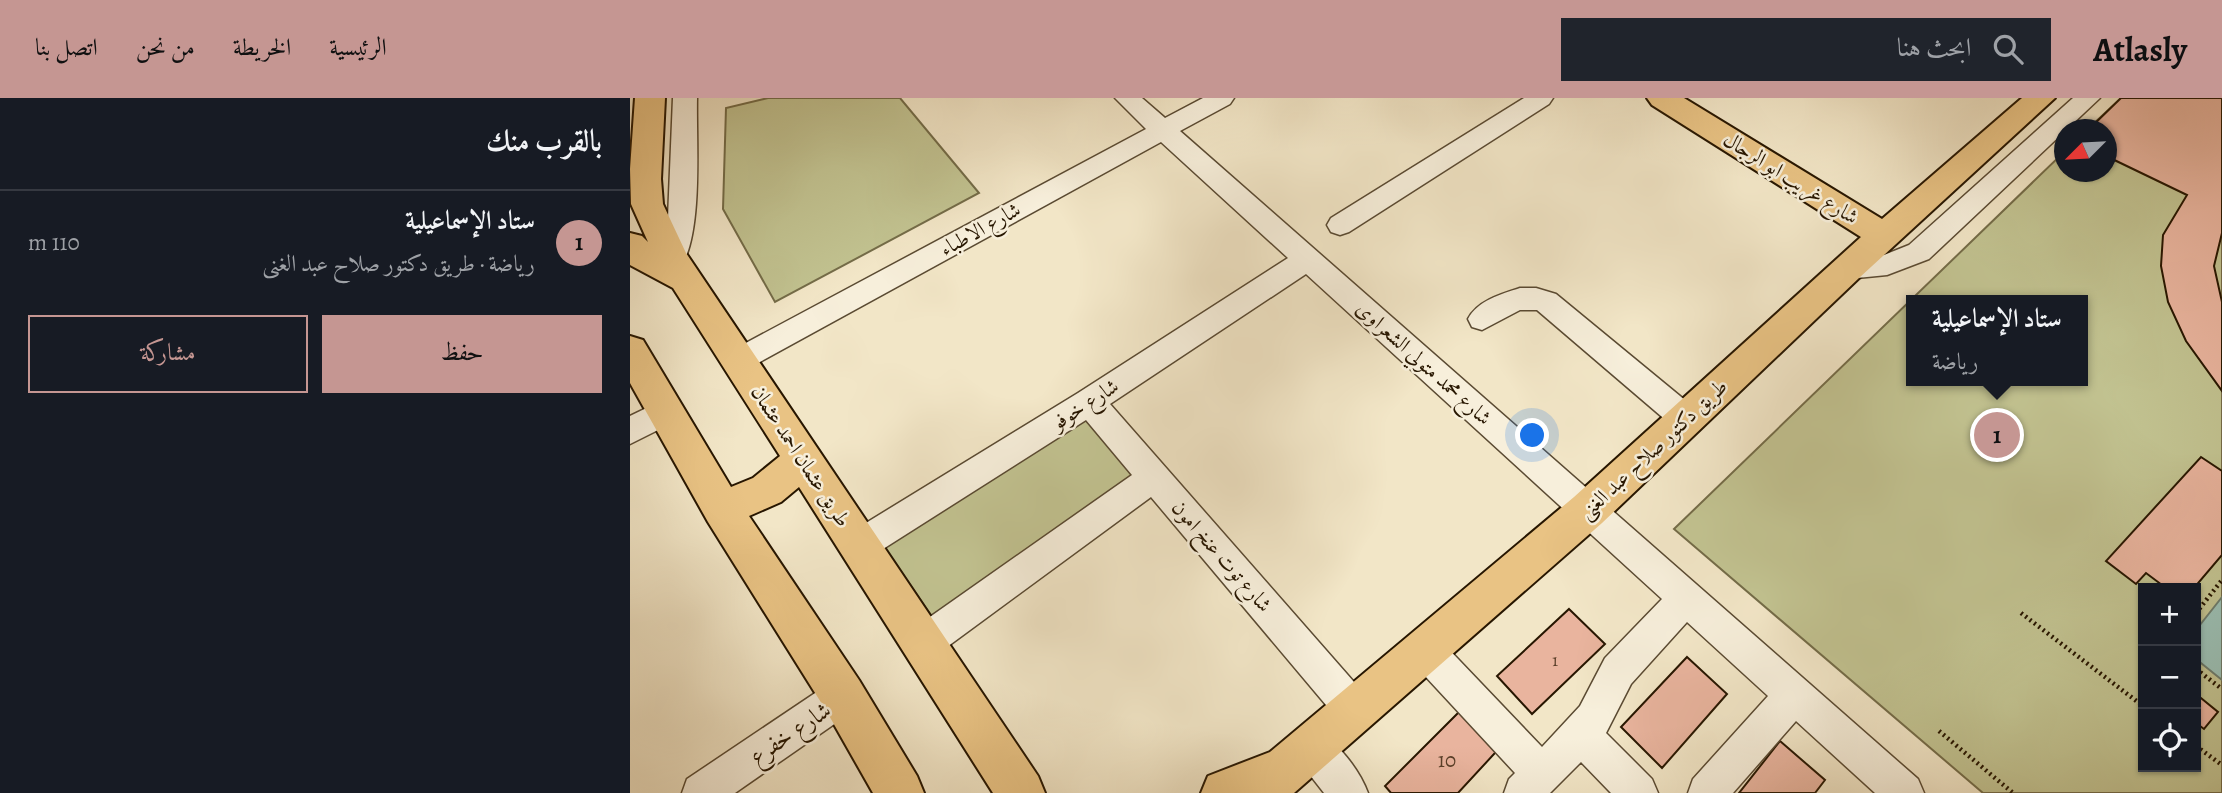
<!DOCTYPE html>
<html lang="ar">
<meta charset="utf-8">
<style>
body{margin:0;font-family:Alegreya,Amiri,serif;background:#20242c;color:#f1f3f6;direction:rtl}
.controls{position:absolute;right:21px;bottom:21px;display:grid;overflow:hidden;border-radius:0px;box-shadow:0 2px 5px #0004}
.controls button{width:63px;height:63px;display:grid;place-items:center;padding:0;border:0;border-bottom:2px solid #363941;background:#171b24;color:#f1f3f6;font:35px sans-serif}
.compass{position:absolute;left:1424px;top:21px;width:63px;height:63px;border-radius:50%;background:#171b24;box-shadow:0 2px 5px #0004;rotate:246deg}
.you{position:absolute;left:903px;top:338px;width:24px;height:24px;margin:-18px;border:5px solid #fff;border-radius:50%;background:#1a73e8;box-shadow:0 0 0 10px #1a73e833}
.badge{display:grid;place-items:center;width:46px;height:46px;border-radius:50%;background:#c59692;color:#111;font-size:23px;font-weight:700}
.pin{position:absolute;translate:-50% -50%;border:4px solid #fff;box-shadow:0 2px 7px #0006}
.popup{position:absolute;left:1276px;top:197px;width:182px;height:91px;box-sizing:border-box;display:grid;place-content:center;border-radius:0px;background:#171b24;filter:drop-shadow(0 2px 5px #0005);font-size:23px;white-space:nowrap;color:#9ea1a6}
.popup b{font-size:26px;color:#f1f3f6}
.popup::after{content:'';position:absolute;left:50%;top:100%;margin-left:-14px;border:14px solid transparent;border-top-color:#171b24}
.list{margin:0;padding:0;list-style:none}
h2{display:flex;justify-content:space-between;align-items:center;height:91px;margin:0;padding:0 28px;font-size:30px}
h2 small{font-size:23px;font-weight:400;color:#9ea1a6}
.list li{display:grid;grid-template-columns:46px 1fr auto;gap:21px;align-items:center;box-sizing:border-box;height:105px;padding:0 28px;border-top:2px solid #363941}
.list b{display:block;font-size:26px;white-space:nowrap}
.list p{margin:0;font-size:23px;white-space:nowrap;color:#9ea1a6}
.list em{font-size:23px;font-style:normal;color:#9ea1a6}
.actions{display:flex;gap:14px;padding:21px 28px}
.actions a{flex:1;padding:16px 0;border:2px solid #c59692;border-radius:0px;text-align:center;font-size:24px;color:#c59692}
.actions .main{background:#c59692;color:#111}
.icon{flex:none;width:38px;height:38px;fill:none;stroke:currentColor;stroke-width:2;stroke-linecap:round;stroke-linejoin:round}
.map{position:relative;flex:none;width:1592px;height:695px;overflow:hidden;direction:ltr}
header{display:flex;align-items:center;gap:42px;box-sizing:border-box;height:98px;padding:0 35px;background:#c59692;color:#111}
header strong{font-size:33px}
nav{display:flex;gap:38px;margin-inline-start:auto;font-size:24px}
.search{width:490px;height:63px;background:#20242c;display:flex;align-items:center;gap:18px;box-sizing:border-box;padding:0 24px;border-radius:0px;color:#9ea1a6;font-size:26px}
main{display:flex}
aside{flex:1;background:#171b24}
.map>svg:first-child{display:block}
.green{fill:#c2c391;stroke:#746c48;stroke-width:2;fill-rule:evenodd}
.water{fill:#9bc0b5;stroke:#6d7c6d;stroke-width:2}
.building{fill:#e9b49e;stroke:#271600;stroke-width:2}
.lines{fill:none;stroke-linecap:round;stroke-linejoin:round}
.minor-casing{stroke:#5a4a32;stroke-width:3}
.major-casing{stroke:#271600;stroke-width:4}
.path{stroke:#271600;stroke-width:4.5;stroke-dasharray:2 3.5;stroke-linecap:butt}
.minor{fill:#f7efdb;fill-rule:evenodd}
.major{fill:#e9c384;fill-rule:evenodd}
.labels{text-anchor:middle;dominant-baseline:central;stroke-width:5;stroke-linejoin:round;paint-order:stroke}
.number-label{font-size:18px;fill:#583e28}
.street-label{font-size:21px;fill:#271600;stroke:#f7efdb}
.near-number-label{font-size:21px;fill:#583e28}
.near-street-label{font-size:24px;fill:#271600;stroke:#f7efdb}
</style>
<header>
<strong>Atlasly</strong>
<div class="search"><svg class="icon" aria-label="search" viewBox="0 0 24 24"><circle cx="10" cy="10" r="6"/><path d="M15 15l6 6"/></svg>ابحث هنا</div>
<nav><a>الرئيسية</a><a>الخريطة</a><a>من نحن</a><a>اتصل بنا</a></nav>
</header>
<main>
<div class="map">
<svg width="1592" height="695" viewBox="0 0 1592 695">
<rect width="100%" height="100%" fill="#f2e6c7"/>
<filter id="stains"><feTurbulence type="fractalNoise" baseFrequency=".00286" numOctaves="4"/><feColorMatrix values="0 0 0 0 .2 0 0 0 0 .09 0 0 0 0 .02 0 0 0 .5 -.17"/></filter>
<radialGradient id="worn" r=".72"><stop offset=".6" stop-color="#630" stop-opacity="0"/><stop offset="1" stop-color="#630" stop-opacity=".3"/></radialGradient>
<g class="green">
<polygon points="138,0 270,0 349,95 145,204 93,111 96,10"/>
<path d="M1491,0H1592V695H1353L1044,431L1434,54V74H1476V32L1458,31ZM1281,202H1453V283H1281ZM1513,490H1566V669H1513Z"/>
<polygon points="458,307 520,378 309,529 248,440"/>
</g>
<polygon class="water" points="1592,499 1592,582 1566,561 1566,532"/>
<g class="building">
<polygon points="1491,0 1592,0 1592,135 1584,168 1592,204 1592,293 1556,243 1538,204 1531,168 1533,137 1557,97 1476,58 1476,32 1458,32"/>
<polygon points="1571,359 1592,373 1592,457 1564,490 1536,490 1516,475 1506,486 1476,463"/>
<polygon points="939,511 975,546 902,616 867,578"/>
<polygon points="1057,559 1097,596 1032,670 991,629"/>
<polygon points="1566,596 1588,614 1574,631 1566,625"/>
<polygon points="838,605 876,643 828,695 761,695 755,688"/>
<polygon points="1150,643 1195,682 1185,695 1109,695"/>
</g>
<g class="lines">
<g class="minor-casing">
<g id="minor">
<path d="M43,0H67C66,44 73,130 52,167L42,170L32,167L28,160L38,120Z"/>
<polygon points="485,0 512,0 535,20 573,0 604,0 600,6 550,33 1288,681 1294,695 1245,695 1166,623 1103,695 1058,695 1063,681 1138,598 1057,524 1001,586 976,635 1022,681 1028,695 981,695 951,664 920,695 874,695 879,681 885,675 782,564 777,552 782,540 795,534 808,540 912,649 950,608 975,560 1032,501 676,176 480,306 738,600 744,613 738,626 725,632 712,626 521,399 306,557 293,562 280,557 275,545 280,533 502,377 456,322 242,458 230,462 218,458 213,447 218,436 448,295 658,160 531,44 119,270 109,274 99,270 94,262 99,254 516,31"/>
<polygon points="894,0 923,0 919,6 719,134 710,137 701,134 697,127 701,120"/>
<polygon points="1443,0 1470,0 1299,161 1257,177 1217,181 1207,178 1203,171 1207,164 1254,157 1279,147"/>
<path d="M890,190H906L926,196L1067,312L1071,321L1067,330L1056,334L1045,330L907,212H890L852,232L842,229L838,221C847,203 871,196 890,190Z"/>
<polygon points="35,301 46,305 50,314 46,323 0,346 0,318"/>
<polygon points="213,580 226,585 231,598 226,611 105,695 52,695 57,681 200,585"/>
<path d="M682,631C706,641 729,671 738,695H694L669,663L663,650L669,637Z"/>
</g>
</g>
<g class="major-casing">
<g id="major">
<polygon points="5,0 35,0 31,81 33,106 56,155 408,678 415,695 363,695 169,389 151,404 119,418 229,582 287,678 294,695 243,695 197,614 78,424 0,285 0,238 13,242 101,389 123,380 150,358 43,190 0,167 0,135 12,138 18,144 1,106 0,71"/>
<polygon points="1017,0 1054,0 1252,121 1392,0 1425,0 1229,180 972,425 664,695 571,695 578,678 640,654 944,399 1231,139 1022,7"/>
</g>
</g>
<g class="path">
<polyline points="1391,515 1513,608"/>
<polyline points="1566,515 1592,482"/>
<polyline points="1566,571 1592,591"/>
<polyline points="1309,633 1383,695"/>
<polyline points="1566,648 1592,667"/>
</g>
<use href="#minor" class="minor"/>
<use href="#major" class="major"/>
</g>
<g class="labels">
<g class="number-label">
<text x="925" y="562">1</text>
</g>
<g class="street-label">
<text transform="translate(1161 80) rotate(32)">شارع غريب ابو الرجال</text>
<text transform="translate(350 131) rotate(-29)">شارع الاطباء</text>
<text transform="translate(794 265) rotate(42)">شارع محمد متولي الشعراوى</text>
<text transform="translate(455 306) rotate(-33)">شارع خوفو</text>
<text transform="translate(1023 351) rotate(-43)">طريق دكتور صلاح عبد الغنى</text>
<text transform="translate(171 358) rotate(57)">طريق عثمان احمد عثمان</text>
<text transform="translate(592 458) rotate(49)">شارع توت عنخ امون</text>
</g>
<g class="near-number-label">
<text x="817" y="662">10</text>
</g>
<g class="near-street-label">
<text transform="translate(160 635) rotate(-34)">شارع خفرع</text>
</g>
</g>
<rect width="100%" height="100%" filter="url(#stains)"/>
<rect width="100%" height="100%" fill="url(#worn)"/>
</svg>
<div class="controls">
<button>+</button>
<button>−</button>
<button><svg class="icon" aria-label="locate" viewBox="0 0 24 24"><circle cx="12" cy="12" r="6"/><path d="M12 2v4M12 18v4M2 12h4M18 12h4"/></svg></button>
</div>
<svg class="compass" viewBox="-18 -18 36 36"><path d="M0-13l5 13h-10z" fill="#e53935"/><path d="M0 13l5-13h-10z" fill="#9ea1a6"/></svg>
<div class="you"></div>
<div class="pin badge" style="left:1367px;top:337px">1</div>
<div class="popup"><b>ستاد الإسماعيلية</b>رياضة</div>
</div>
<aside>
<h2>بالقرب منك<small></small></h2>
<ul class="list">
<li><span class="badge">1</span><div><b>ستاد الإسماعيلية</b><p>رياضة · طريق دكتور صلاح عبد الغنى</p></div><em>110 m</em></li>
</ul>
<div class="actions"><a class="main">حفظ</a><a>مشاركة</a></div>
</aside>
</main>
